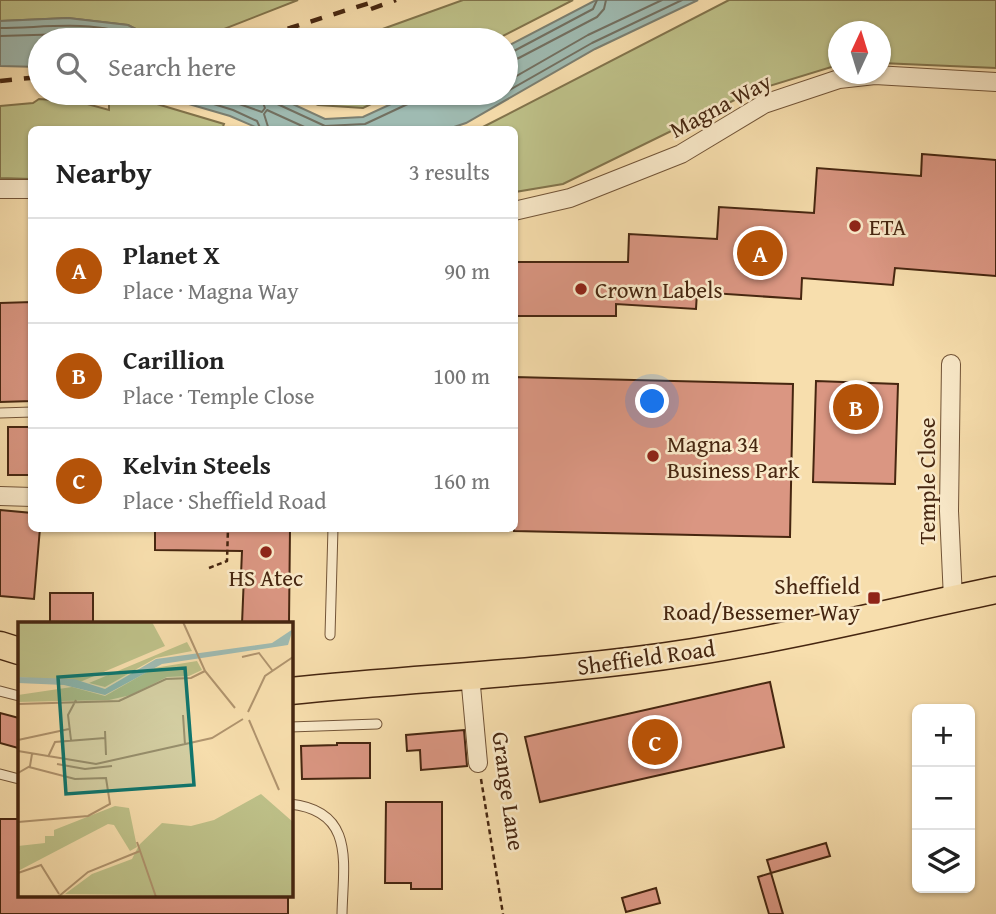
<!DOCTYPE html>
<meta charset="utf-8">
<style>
body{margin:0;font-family:"Gentium Book Plus",serif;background:#f6f6f6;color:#222}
.controls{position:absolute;right:21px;bottom:21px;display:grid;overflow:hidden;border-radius:10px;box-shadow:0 2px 5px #0004}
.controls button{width:63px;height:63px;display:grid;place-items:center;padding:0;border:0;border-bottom:2px solid #e0e0e0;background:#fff;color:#222;font:35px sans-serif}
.compass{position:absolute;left:828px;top:21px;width:63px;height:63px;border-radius:50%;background:#fff;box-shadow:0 2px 5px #0004;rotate:4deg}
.you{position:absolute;left:653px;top:402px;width:24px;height:24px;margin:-18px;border:5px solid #fff;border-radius:50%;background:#1a73e8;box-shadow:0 0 0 10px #1a73e833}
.badge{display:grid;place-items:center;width:46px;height:46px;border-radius:50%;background:#b45309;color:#fff;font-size:23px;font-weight:700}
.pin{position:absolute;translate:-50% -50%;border:4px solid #fff;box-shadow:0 2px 7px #0006}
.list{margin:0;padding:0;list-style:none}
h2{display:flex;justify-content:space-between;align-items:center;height:91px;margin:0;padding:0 28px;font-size:30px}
h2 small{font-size:23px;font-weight:400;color:#767676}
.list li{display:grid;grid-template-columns:46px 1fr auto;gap:21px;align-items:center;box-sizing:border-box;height:105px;padding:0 28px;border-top:2px solid #e0e0e0}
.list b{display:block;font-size:26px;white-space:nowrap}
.list p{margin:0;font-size:23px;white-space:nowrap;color:#767676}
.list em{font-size:23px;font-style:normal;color:#767676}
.icon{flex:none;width:38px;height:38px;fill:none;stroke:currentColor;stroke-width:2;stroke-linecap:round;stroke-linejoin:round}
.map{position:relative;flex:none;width:996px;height:914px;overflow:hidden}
.search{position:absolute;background:#fff;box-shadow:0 2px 5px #0004;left:28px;top:28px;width:490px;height:77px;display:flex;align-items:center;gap:18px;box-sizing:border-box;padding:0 24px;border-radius:38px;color:#767676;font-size:26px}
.panel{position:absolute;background:#fff;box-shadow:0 2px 5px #0004;left:28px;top:126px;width:490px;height:406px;border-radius:10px}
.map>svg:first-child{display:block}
.green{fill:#bec189;stroke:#82744c;stroke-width:2}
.water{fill:#9fbbb2;stroke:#7b7f71;stroke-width:2}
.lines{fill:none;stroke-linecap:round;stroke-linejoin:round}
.shore{stroke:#727061;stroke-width:2}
.building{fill:#da9682;stroke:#462610;stroke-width:2}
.service-casing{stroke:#725437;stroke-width:11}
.minor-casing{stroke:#725437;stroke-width:20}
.primary-casing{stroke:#462610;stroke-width:29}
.path{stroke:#462610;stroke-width:2.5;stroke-dasharray:5 3.5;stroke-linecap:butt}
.service{stroke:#faeaca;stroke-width:9}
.minor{stroke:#faeaca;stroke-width:18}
.primary{stroke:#f7dead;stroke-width:26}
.rail{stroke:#462610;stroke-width:4.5;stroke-dasharray:12 12;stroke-linecap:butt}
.poi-dot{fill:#8f2418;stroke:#faeaca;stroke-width:2.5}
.labels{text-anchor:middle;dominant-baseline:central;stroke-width:5;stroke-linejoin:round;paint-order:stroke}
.street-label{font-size:23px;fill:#462610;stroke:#faeaca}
.poi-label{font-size:23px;fill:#462610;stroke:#faeaca;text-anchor:start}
.inset-road{fill:none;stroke:#b0946e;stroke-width:2}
.view{fill:#0f766e;fill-opacity:0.15;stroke:#0f766e;stroke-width:3.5}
.inset-edge{fill:none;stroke:#462610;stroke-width:3.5}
</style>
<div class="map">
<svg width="996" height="914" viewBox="0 0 996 914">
<rect width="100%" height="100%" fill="#f7dead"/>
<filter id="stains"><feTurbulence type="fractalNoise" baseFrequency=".00286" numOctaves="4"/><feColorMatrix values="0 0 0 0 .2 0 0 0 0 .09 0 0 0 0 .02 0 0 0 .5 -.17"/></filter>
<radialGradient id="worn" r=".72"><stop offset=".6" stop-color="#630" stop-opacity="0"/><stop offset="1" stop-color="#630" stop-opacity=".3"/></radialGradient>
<g class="green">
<polygon points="0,0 298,0 196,40 157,40 128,25 68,18 0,21"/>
<polygon points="463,0 573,0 495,40 352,40"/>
<polygon points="729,0 996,0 996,68 881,63 880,32 838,32 838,65 753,91 563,184 515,192 514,130 479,129"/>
<polygon points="109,93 120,93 224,124 222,129 32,130 31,179 0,178 0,106 33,103 39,99 80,102 109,110"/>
<polygon points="293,93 394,93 363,108 318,105"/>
</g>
<g class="water">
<polygon points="596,0 698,0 595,49 466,123 448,129 260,129 230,116 151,93 269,93 325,119 363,117 415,93 506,93 506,47"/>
<polygon points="68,18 128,25 157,40 40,40 40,67 0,66 0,21"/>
</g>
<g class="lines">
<g class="shore">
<path d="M0,28C46,28 100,18 142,40"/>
<polyline points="0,36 67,34 123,40"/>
<polyline points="506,52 512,52 593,9 597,0"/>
<polyline points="506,61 515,60 597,17 604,9 606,0"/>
<polyline points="506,82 588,35 662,0"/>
<polyline points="506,92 592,43 682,0"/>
<polyline points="178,93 233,110 257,121 261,130"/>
<polyline points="208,93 262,112 265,108 259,93"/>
<polyline points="268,93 269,98 273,102 325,126 365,124 412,102 416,93"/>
<polyline points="269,130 264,114 267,110 311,130"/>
</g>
</g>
<g class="building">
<polygon points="922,154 996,160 996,276 895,268 893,285 802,278 801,299 697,292 696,309 616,304 616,316 514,316 514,262 628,262 629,234 717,239 719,207 814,213 817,168 921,176"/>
<polygon points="32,302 32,401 0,402 0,303"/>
<polygon points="514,377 793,384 790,537 514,531"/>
<polygon points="816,381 898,384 895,484 813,482"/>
<rect x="8" y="427" width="24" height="48"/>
<polygon points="0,510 32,513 32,528 40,528 34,599 0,596"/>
<polygon points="155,528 290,528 289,624 242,624 244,575 241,575 242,551 155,550"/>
<rect x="50" y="593" width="43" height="31"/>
<polygon points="770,682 784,747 540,802 525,737"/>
<polygon points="0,713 19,718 18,748 0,743"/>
<polygon points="464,730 467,766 421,770 420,750 407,751 406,735"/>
<polygon points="337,743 370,743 370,778 302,779 301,746 337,745"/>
<polygon points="386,802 442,802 442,889 411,889 411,883 385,883"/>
<polygon points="0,819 19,819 19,895 288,895 288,914 0,914"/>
<polygon points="826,843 830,856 771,873 767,860"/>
<polygon points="771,873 783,914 769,914 758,877"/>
<polygon points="656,888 660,903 626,912 622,898"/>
</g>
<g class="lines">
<g class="service-casing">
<g id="service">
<polyline points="0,413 32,412"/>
<polyline points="330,635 333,528"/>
<polyline points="0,691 19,696"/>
<polyline points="290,727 377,724"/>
<polyline points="0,774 19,779"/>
<path d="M290,804C356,811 343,864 342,914"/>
</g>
</g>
<g class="minor-casing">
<g id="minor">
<polyline points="0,189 32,189"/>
<polyline points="514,211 570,198 681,154 764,104 839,79 875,75 996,82"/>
<polyline points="951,364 949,511 953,599"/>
<polyline points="0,496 32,497"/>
<polyline points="470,675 478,763"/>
</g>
</g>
<g class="primary-casing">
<g id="primary">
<polyline points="0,645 19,651"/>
<path d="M290,691C425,677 560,673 693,652C795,636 895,611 996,590"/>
</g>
</g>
<g class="path">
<polyline points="209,568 227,561 228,528"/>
<polyline points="481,779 503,914"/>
</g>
<use href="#service" class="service"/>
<use href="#minor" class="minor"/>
<use href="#primary" class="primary"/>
<g class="rail">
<polyline points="371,9 396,0"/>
<polyline points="241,40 290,28 379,0"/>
<polyline points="0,81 40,77"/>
</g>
</g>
<g class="poi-dot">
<circle cx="855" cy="226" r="7"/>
<circle cx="581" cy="289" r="7"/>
<circle cx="653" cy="456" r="7"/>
<circle cx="266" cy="552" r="7"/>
<rect x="867" y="591" width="14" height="14" rx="3.5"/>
</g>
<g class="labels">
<g class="street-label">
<text transform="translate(720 105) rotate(-28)">Magna Way</text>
<text transform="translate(926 481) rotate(-90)">Temple Close</text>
<text transform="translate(646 657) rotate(-8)">Sheffield Road</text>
<text transform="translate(509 791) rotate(82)">Grange Lane</text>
</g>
<g class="poi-label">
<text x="869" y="226">ETA</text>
<text x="595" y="289">Crown Labels</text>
<text x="667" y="443">Magna 34<tspan x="667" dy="26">Business Park</tspan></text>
<text x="266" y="577" text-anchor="middle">HS Atec</text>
<text x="860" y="585" text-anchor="end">Sheffield<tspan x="860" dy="26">Road/Bessemer Way</tspan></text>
</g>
</g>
<g transform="translate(18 622)">
<rect width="275" height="275" fill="#f7dead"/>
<path d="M0,0H134L147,24L62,60L0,55ZM169,20L174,29L138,36L87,65L71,61ZM179,39L184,48L171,54L149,55L113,73L91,78L0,80V73L54,65L87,74L136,46ZM243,172L275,200V275L47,272L74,252L114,237L121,223L144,201L173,204L196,198ZM97,184L111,186L119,225L112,229L96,203L90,202L0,249V224L27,221V214H36V208Z" fill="#bec189"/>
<path d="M275,7L270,23L144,42L87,73L46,63L0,61V55L56,57L87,67L138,37L254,21Z" fill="#9fbbb2"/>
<path class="inset-road" d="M165,0L187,49L217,86M224,35L241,31L254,48M0,82L101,79L148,57L173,56L187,49M230,90L247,54L275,35M165,93L167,123M231,98L261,168M87,109L88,133M0,118L51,107M53,118L50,93L58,78M0,129L78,142L194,116L225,97M30,135L37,120L87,116M39,142L67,147L94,144M0,151L12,144L14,132M0,200L70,194L92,182L88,156L57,157L11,145M119,220L138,275M0,251L23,243L41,272M40,275L70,250L122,229"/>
<path class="view" d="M167,46L176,163L48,172L40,55Z"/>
<rect width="275" height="275" class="inset-edge"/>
</g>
<rect width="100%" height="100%" filter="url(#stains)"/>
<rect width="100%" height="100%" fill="url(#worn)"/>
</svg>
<div class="controls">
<button>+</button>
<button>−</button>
<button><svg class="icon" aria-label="layers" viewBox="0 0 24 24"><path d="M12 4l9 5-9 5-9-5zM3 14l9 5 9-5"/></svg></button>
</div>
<svg class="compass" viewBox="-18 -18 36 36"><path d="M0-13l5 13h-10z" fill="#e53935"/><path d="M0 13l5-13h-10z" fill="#767676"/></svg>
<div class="you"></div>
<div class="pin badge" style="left:760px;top:253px">A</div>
<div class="pin badge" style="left:856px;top:407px">B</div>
<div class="pin badge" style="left:655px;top:742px">C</div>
<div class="search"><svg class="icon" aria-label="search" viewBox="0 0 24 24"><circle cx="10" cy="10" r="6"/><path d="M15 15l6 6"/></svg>Search here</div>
<section class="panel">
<h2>Nearby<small>3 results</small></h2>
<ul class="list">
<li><span class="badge">A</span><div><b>Planet X</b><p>Place · Magna Way</p></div><em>90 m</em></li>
<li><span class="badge">B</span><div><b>Carillion</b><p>Place · Temple Close</p></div><em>100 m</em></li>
<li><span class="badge">C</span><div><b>Kelvin Steels</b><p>Place · Sheffield Road</p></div><em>160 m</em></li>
</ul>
</section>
</div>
